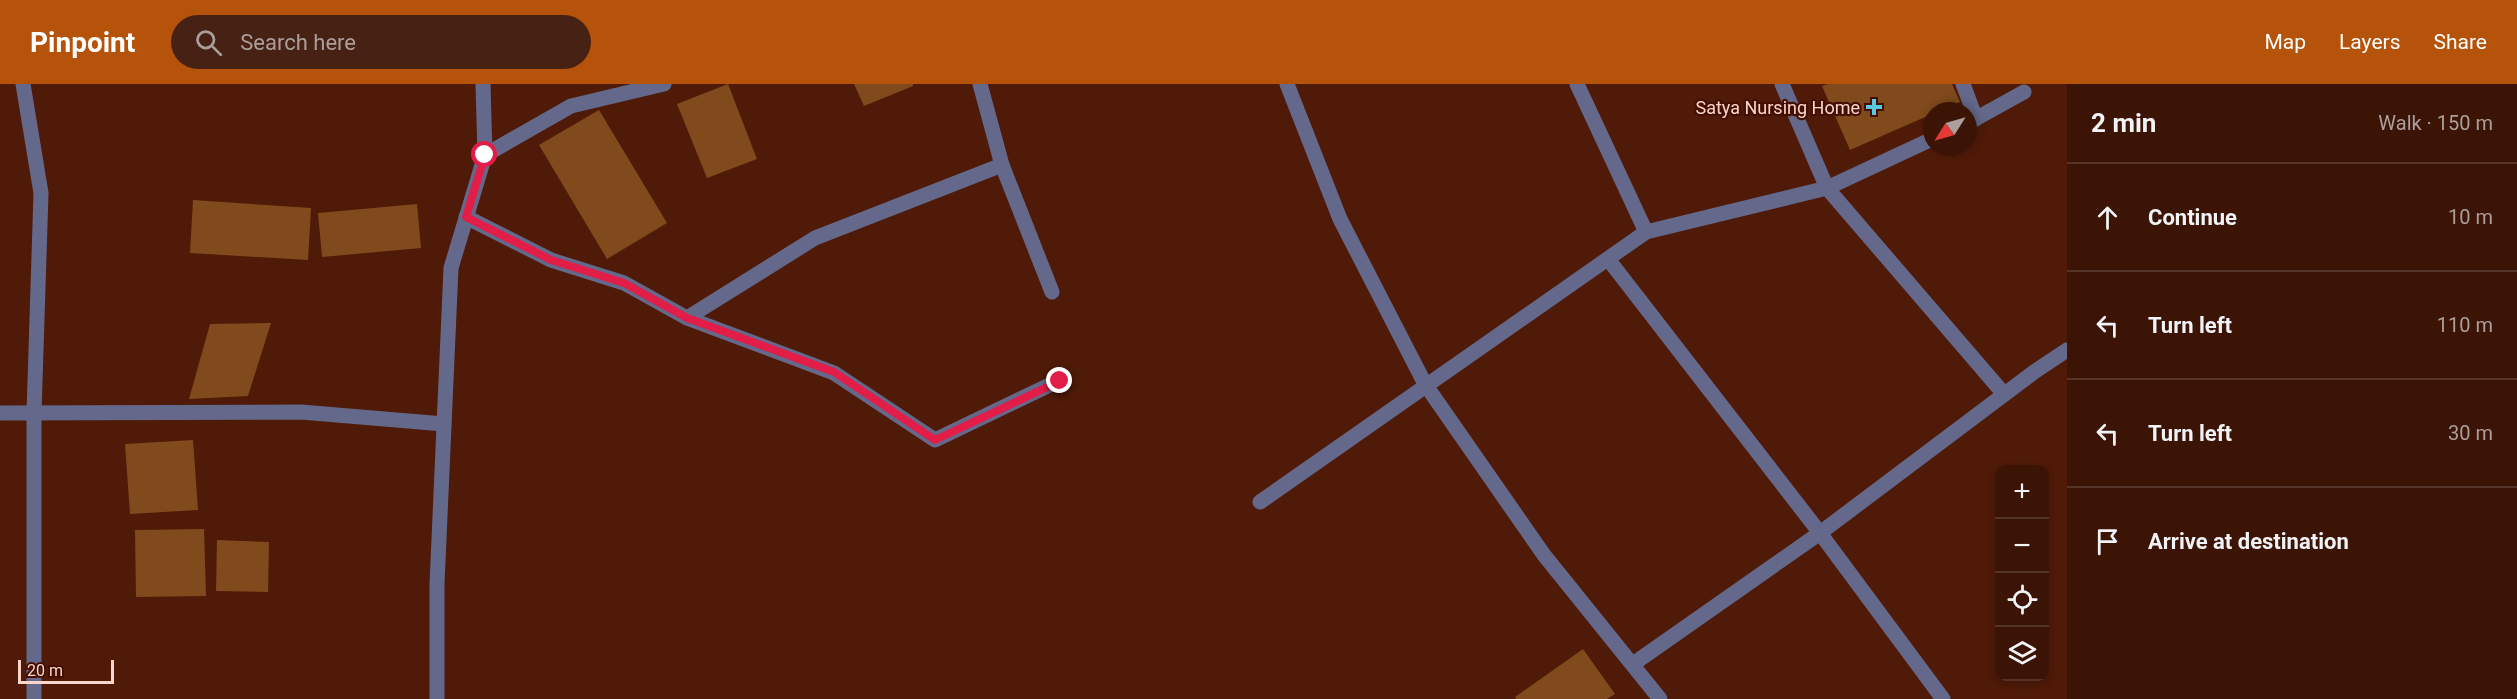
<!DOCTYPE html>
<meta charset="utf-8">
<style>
body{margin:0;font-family:Roboto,sans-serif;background:#462114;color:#f1f3f6}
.controls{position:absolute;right:18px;bottom:18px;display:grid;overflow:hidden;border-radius:12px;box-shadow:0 3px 9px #0003}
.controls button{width:54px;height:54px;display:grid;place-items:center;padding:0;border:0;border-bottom:2px solid #543328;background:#3b1406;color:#f1f3f6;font:30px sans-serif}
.compass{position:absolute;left:1923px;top:18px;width:54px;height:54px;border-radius:50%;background:#3b1406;box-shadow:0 3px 9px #0003;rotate:233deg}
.scale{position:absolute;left:18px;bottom:15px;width:96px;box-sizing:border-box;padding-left:6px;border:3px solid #f9d5cb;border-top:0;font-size:16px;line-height:21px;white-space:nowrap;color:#f9d5cb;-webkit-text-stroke:4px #440f00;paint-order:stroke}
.stop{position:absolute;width:18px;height:18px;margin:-14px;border:4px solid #e11d48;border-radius:50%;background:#fff}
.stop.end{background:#e11d48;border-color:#fff;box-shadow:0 2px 6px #0008}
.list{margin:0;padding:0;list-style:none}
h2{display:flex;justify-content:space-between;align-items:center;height:78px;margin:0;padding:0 24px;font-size:26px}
h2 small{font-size:20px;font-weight:400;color:#ac9e9b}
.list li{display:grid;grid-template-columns:39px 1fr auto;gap:18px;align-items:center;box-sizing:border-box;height:108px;padding:0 24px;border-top:2px solid #543328}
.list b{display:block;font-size:22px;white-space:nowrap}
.list em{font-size:20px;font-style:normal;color:#ac9e9b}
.icon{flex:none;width:33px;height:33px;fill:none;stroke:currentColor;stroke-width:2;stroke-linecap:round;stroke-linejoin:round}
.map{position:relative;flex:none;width:2067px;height:615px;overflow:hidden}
header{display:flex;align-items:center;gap:36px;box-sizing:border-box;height:84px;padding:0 30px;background:#b45309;color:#fff}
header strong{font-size:28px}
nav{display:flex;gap:33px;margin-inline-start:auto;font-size:21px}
.search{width:420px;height:54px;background:#462114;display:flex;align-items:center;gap:15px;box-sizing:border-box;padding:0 21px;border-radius:33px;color:#ac9e9b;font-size:22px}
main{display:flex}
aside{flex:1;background:#3b1406}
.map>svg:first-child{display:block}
.building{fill:#804a1c}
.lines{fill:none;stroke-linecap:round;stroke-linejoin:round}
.minor{stroke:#64698b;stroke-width:15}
.route{stroke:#e11d48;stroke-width:8}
.poi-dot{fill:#59c8e5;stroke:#440f00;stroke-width:2}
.labels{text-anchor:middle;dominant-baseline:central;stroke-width:4.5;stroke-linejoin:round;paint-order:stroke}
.poi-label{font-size:18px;fill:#f9d5cb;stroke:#440f00;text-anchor:end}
</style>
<header>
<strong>Pinpoint</strong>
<div class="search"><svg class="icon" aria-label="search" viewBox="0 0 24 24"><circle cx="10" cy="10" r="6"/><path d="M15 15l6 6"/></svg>Search here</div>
<nav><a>Map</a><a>Layers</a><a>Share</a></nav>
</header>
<main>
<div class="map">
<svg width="2067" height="615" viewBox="0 0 2067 615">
<rect width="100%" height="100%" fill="#4f1a08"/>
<g class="building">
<polygon points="728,0 757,75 707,94 677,20"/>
<polygon points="854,0 913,0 913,2 864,22"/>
<polygon points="1828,0 1952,0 1960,18 1939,27 1932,27 1932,30 1850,66 1822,2"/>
<polygon points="599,26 667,139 607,175 539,61"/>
<polygon points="193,116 311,124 308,176 190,169"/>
<polygon points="417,120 421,164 322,173 318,129"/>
<polygon points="271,239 248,312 189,315 210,240"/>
<polygon points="193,356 198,426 130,430 125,360"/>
<polygon points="204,445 206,512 136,513 135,446"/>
<polygon points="217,456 269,458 268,508 216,507"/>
<polygon points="1583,565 1615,610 1607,615 1516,615 1515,613"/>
</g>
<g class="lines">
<g class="minor">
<polyline points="23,0 41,109 34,329 34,615"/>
<polyline points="1287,0 1340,135 1425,300 1544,471 1660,615"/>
<polyline points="1577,0 1646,148"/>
<polyline points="1782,0 1827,104 2004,310"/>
<polyline points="1963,0 1976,35"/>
<polyline points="1968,39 2024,8"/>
<polyline points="485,71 571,22 664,0"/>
<polyline points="1002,81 1052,208"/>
<polyline points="466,133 551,176 624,199 687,234 834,289 935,356 1060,296"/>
<polyline points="1608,175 1820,449 1943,615"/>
<polyline points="687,234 815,154 1002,81 980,0"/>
<polyline points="0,329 301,328 444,340"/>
<polyline points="1260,418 1646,148 1827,104 1932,55"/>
<polyline points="1633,580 1820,449 2034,288 2067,266"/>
<polyline points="437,615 437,500 451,184 485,71 483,0"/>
</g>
</g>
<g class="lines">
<polyline class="route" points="485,71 466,133 551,176 624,199 687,234 834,288 935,356 1060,297"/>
</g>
<path class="poi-dot" d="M1871 14h6v6h6v6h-6v6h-6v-6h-6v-6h6z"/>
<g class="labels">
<g class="poi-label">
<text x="1860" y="23">Satya Nursing Home</text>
</g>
</g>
</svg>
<div class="controls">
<button>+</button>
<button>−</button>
<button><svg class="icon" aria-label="locate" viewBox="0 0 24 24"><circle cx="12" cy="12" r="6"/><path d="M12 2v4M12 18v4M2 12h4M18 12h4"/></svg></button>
<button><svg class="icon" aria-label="layers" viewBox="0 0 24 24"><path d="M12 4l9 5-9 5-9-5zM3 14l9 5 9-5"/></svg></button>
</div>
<svg class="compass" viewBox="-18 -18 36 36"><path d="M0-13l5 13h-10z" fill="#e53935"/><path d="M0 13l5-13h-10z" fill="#ac9e9b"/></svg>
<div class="scale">20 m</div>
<div class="stop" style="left:485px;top:71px"></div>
<div class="stop end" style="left:1060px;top:297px"></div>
</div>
<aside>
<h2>2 min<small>Walk · 150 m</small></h2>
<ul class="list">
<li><svg class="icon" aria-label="ahead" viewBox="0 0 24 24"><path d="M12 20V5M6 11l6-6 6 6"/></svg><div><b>Continue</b></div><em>10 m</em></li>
<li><svg class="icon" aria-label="left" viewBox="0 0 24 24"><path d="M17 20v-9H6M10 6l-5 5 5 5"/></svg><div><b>Turn left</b></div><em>110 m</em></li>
<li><svg class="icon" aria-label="left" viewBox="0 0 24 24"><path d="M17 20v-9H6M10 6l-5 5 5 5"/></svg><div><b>Turn left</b></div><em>30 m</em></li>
<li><svg class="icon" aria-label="arrive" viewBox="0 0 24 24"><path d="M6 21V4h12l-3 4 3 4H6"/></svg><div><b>Arrive at destination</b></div></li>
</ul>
</aside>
</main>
